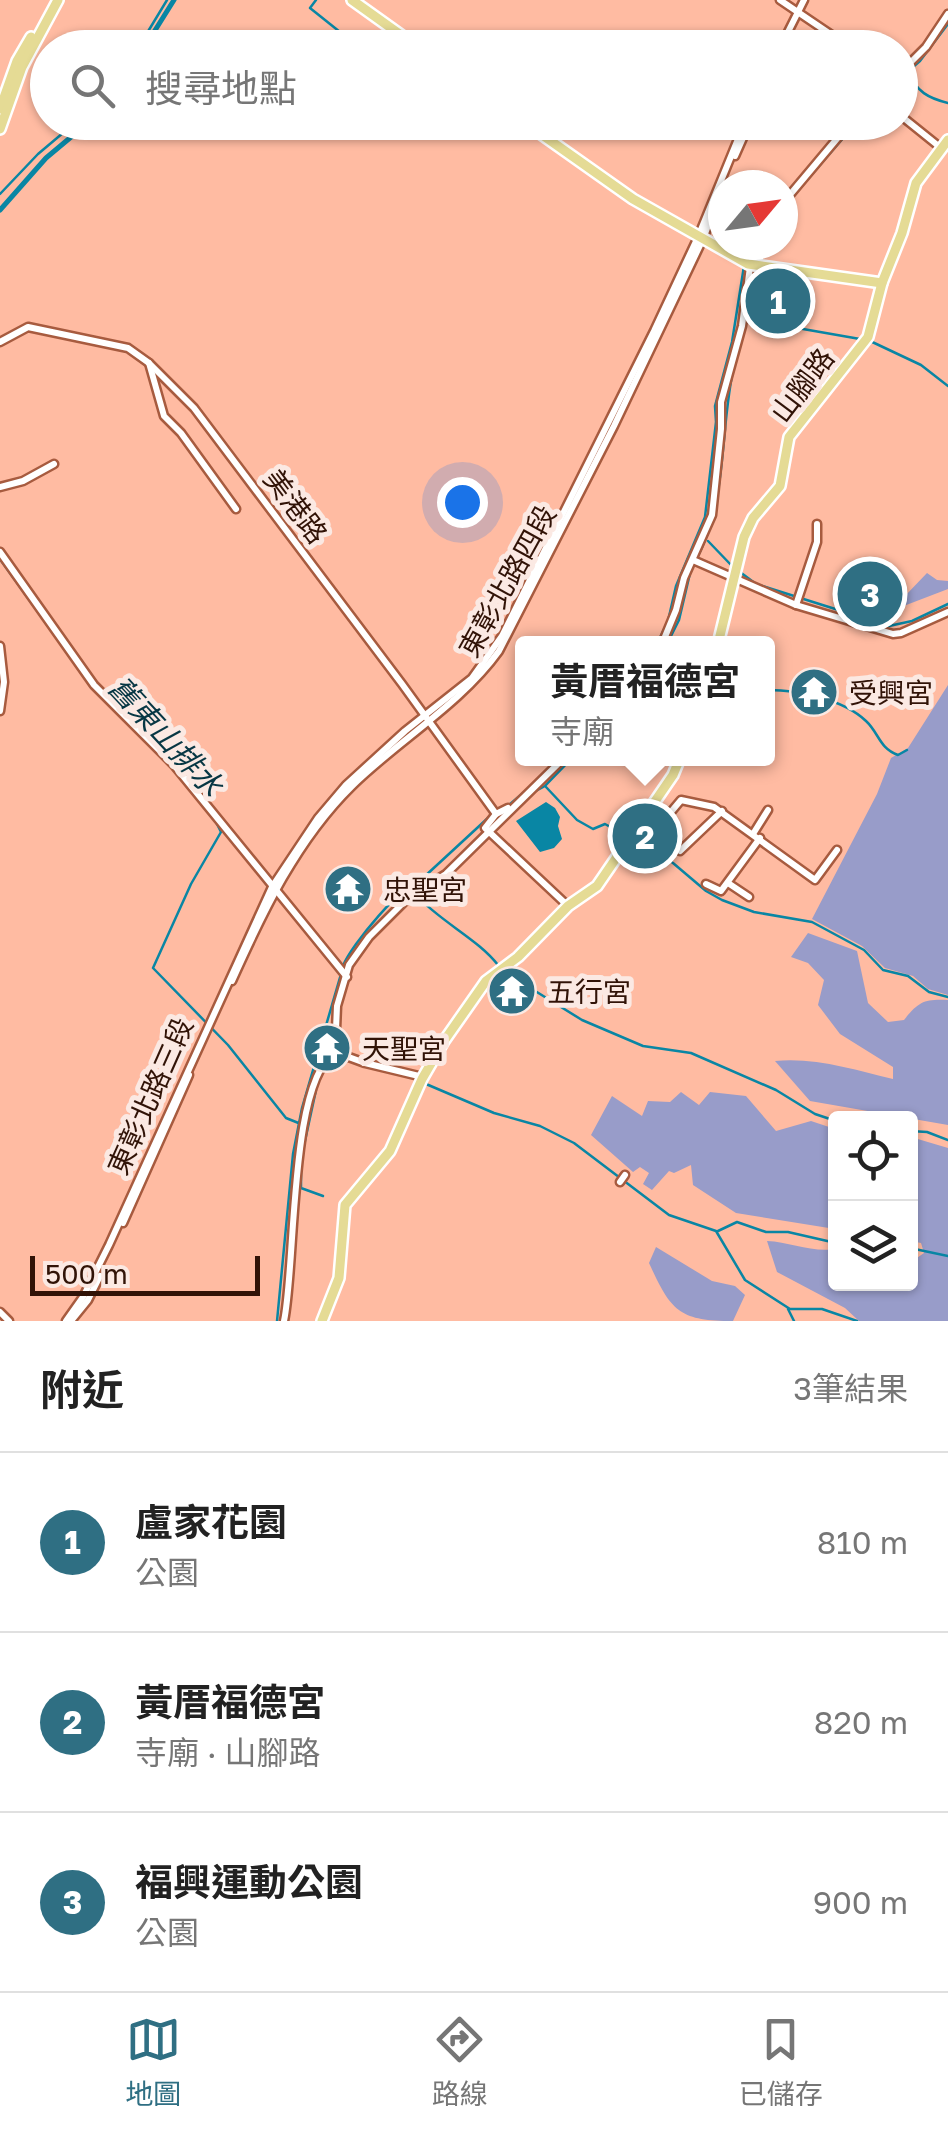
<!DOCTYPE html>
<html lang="zh-TW">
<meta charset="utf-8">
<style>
body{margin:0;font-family:"Golos Text","Noto Sans TC",sans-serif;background:#f6f6f6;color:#222}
.controls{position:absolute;right:30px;bottom:30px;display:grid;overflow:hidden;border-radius:10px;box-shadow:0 2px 8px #0004}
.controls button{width:90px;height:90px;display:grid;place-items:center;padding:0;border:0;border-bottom:2px solid #e0e0e0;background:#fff;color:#222;font:50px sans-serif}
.compass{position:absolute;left:708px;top:170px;width:90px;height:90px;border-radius:50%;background:#fff;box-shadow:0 2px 8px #0004;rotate:61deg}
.scale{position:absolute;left:30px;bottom:25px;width:230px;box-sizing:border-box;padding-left:10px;border:5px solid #311307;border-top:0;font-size:28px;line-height:35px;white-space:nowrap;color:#311307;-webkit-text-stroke:8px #fbe9e3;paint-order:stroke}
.you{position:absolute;left:462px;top:502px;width:35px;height:35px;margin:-25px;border:8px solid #fff;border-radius:50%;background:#1a73e8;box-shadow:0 0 0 15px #1a73e833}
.badge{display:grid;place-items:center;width:65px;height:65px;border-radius:50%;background:#2f6f83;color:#fff;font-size:32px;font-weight:700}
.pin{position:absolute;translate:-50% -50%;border:5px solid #fff;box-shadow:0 2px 10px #0006}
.popup{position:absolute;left:515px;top:636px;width:260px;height:130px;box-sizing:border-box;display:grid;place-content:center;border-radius:10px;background:#fff;filter:drop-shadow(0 2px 8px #0005);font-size:32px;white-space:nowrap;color:#767676}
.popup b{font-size:38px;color:#222}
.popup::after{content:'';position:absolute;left:50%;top:100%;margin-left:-20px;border:20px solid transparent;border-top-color:#fff}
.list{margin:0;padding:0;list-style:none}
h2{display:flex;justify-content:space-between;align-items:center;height:130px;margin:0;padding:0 40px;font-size:42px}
h2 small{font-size:32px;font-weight:400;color:#767676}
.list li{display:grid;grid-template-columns:65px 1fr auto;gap:30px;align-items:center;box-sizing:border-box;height:180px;padding:0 40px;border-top:2px solid #e0e0e0}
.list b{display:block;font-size:38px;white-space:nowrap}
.list p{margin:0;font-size:32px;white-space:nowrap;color:#767676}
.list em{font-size:32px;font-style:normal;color:#767676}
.icon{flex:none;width:55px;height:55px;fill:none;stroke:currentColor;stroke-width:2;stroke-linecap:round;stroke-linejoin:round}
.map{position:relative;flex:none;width:948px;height:1321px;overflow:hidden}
.search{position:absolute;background:#fff;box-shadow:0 2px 8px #0004;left:30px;right:30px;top:30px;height:110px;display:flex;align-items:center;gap:25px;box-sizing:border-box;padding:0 35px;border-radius:55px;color:#767676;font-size:38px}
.sheet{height:670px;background:#fff}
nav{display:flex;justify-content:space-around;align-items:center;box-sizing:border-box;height:140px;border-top:2px solid #e0e0e0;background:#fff;font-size:28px;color:#767676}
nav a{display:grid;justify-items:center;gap:5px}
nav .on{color:#2f6f83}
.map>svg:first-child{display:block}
.green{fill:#989cc9}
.water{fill:#0986a4}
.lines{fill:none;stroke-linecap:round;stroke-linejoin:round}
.stream{stroke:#0986a4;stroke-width:2.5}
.canal{stroke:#0986a4;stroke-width:5}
.minor-casing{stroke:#a75b3f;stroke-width:11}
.major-casing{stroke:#fff;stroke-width:14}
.minor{stroke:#fff;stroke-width:6}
.major{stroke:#e5db95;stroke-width:9}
.labels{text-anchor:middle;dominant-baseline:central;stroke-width:10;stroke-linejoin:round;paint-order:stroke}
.street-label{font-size:28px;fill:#311307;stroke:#fbe9e3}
.poi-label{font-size:28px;fill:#311307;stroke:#fbe9e3;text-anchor:start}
.water-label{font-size:30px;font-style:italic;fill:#073744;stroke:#fbe9e3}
</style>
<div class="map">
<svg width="948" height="1321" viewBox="0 0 948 1321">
<rect width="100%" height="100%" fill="#ffbba2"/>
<g class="green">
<polygon points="793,288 800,293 803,328 753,309 756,289"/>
<path d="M927,573L937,580L948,581V589L888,612L852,599L858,575C876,581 884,596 904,597Z"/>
<polygon points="948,685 948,995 928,989 913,976 885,968 862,946 812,919 877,794 891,758 908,748"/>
<path d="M808,933L857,951L868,1003L888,1022L904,1020C919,1001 925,999 948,1000V1125L810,1101L775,1061C815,1057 855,1070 893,1079V1067L840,1034L818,1005L824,980L808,963L791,957Z"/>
<polygon points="681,1092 699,1105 710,1092 746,1096 776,1131 811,1121 835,1129 835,1229 736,1213 693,1185 691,1165 674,1173 669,1171 652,1190 643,1184 649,1173 640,1167 633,1172 591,1135 612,1096 642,1116 648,1101 670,1102"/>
<path d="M911,1137L948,1148V1321H859L845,1308L777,1272L767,1241C790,1242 813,1253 835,1249L836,1284H910L911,1259L914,1260L924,1253L921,1243L911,1241Z"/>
<path d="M656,1247L712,1281L735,1286L745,1295L733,1321C679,1321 671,1311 649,1263Z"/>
</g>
<polygon class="water" points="546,802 555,808 560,817 558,826 562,839 554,848 540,852 516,821"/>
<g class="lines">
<g class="stream">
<polyline points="316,0 310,8 360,48"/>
<polyline points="138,48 167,0"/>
<path d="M908,72C917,92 928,98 948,103"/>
<polyline points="900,78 920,61 948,24"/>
<polyline points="311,134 308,127 315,122"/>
<polyline points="0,194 38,154 76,122"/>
<polyline points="783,208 857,122"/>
<polyline points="754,255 758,245"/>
<polyline points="748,308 803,329 860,339"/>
<polyline points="746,320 752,278"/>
<polyline points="868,340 921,365 948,386"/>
<polyline points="708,541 733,567"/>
<path d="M697,558C729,496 719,427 735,361"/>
<polyline points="0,559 66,651"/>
<polyline points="740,572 756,584 889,626 912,621 948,604"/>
<polyline points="657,644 668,621 676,586 705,517 716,422 715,406 732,342 744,266"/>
<polyline points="667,644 679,620 691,569"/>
<path d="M768,690C798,690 843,699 866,721C879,733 879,748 898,755L907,750"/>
<polyline points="546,787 577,820 593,829 605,824 628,837"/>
<polyline points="532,793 545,786 572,758"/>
<polyline points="509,805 529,788"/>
<polyline points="214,818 221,832 191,884 153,968 228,1045 286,1118 301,1124"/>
<polyline points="635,840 673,863 706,891 722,900 754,912 812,922 864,950 883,970 908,976 929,992 948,997"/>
<path d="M417,896C441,922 479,940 498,965"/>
<path d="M343,966C351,945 403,883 424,877L489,817"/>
<polyline points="503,971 582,1020 643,1046 691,1053 776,1090 815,1114 836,1121"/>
<polyline points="426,1084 494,1113 540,1126 574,1143 669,1215 716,1231 745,1280 790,1309 822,1309 857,1321"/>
<polyline points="910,1131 927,1132 948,1140"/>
<polyline points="303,1150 316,1090"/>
<polyline points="301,1163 301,1188 323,1196"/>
<polyline points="718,1231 737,1222 766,1232 788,1232 836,1243"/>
<polyline points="910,1248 948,1256"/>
<polyline points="788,1309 794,1321"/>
<polyline points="277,1321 293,1154 302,1108 341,974"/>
</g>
<g class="canal">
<polyline points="144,48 174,0"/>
<polyline points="0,210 46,158 89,122"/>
</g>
<g class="minor-casing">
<g id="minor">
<polyline points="780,0 851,48"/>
<polyline points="780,48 804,0"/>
<polyline points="900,73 926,47 948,14"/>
<polyline points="900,115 941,148"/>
<polyline points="735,156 750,122"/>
<polyline points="783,203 851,122"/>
<polyline points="0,342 28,327 128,348 149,363 194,408 402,684 496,814"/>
<polyline points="149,363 164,416 181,433 236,509"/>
<polyline points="0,487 23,481 54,464"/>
<polyline points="0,552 94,685 174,765 347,977"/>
<polyline points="693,560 796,605 893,634 901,633 948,612"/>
<polyline points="796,605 817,542 817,524"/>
<polyline points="662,644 676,610 684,578 712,515 721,429 721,402 742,326 753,245"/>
<polyline points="0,646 4,682 0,711"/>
<polyline points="508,808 496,814 485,828 568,906"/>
<polyline points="649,810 665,819 681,800 714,807 815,880 837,850"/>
<polyline points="753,834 768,810"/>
<polyline points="680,851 722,811"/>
<polyline points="728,883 749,897"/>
<polyline points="706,884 721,891 760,838"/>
<path d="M232,981C263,912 297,840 352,786C399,740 461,704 499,651L614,426L703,239L721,191"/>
<polyline points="335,1052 337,1006 349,965 369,937 408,898 446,874 564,758"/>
<polyline points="335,1052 365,1063 423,1077"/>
<polyline points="620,1182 625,1175"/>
<polyline points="123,1223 189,1075"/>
<polyline points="0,1312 9,1321"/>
<polyline points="66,1321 83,1297 109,1245 272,887 318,818 346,785 405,731 472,678 502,636 654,331 698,237 745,122"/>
<polyline points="71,1321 88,1300 100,1276"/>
<path d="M284,1321C296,1265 289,1082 335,1052"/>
</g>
</g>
<g class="major-casing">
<g id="major">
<polyline points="352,0 419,48"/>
<polyline points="0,109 17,61 31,37"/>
<polyline points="524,122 633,199 748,264 882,283"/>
<polyline points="0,129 22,67 58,0"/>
<polyline points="718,644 744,537 753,518 780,486 789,437 868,337 882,283 902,233 916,183 948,140"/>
<polyline points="322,1321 339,1278 345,1205 390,1151 422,1079 444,1041 486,981 518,957 568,906 597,886 673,775 680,758"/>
</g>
</g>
<use href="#minor" class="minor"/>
<use href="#major" class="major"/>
</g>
<defs>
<g id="temple-disc" transform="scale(2.5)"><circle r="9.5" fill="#2f6f83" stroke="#fbe9e3"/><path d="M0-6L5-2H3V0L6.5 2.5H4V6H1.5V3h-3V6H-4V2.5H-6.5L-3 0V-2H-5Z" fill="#fff"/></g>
</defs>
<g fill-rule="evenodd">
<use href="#temple-disc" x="814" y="692"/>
<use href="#temple-disc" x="348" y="889"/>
<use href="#temple-disc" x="512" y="991"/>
<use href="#temple-disc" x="327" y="1048"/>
</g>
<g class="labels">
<g class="street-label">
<text transform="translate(802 385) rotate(-53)">山腳路</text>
<text transform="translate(296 506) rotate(53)">美港路</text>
<text transform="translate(507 581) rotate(-61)">東彰北路四段</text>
<text transform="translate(150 1096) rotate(-66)">東彰北路三段</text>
</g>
<g class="poi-label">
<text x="849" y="692">受興宮</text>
<text x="383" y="889">忠聖宮</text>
<text x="547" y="991">五行宮</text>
<text x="362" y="1048">天聖宮</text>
</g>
<g class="water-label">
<text transform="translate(166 736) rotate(47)">舊東山排水</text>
</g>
</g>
</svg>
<div class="controls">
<button><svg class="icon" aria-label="locate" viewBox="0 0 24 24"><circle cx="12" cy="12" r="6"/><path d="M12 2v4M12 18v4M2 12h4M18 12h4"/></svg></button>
<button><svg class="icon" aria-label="layers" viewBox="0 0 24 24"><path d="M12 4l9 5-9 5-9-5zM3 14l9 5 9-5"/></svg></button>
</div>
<svg class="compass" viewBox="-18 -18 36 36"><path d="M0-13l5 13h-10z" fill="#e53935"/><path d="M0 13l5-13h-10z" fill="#767676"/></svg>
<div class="scale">500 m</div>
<div class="you"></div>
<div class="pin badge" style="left:778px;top:301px">1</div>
<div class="pin badge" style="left:645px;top:836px">2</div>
<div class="popup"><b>黃厝福德宮</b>寺廟</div>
<div class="pin badge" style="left:870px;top:594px">3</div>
<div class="search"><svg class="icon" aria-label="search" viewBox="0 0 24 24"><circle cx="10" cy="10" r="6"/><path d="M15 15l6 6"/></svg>搜尋地點</div>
</div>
<section class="sheet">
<h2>附近<small>3筆結果</small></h2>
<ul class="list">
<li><span class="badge">1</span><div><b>盧家花園</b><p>公園</p></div><em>810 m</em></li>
<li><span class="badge">2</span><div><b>黃厝福德宮</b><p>寺廟 · 山腳路</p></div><em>820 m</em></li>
<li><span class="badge">3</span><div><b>福興運動公園</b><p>公園</p></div><em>900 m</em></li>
</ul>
</section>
<nav>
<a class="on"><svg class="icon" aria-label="map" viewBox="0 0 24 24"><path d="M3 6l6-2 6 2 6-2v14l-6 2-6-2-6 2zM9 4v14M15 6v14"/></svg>地圖</a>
<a><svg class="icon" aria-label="directions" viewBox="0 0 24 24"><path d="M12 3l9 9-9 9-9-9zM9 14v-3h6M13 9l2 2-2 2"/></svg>路線</a>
<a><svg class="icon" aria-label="saved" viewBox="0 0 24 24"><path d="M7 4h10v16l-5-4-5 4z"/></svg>已儲存</a>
</nav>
